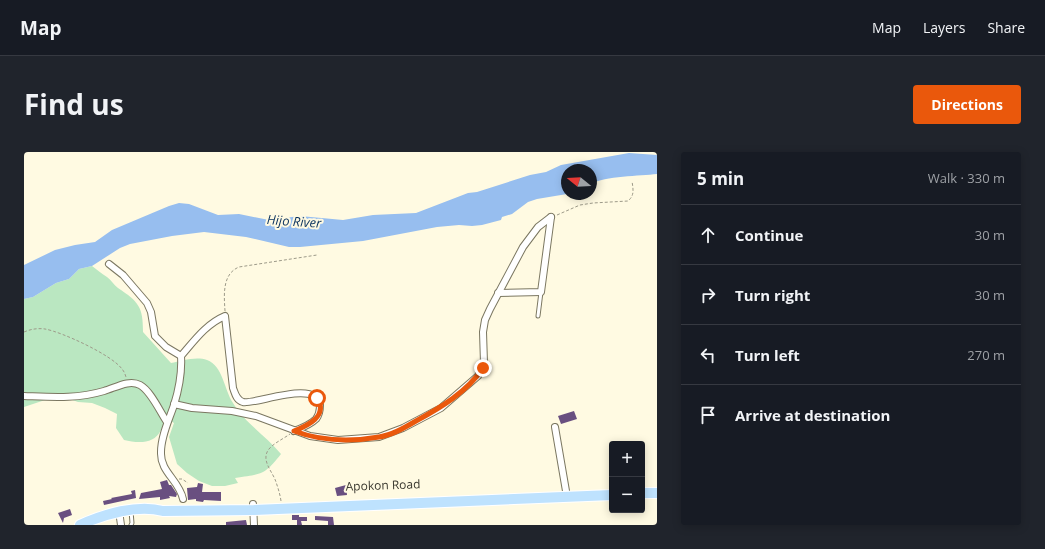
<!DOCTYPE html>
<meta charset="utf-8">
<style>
body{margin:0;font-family:"Open Sans",sans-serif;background:#20242c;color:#f1f3f6}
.controls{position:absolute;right:12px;bottom:12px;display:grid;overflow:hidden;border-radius:4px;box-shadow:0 2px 10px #0003}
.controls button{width:36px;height:36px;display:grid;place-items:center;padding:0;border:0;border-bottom:1px solid #363941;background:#171b24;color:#f1f3f6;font:20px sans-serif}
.compass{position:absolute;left:537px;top:12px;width:36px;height:36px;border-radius:50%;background:#171b24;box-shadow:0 2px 10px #0003;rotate:288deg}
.stop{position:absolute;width:12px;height:12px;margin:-9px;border:3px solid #ea580c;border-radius:50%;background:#fff}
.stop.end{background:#ea580c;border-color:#fff;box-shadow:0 1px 4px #0008}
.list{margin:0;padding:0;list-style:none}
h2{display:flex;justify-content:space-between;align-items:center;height:52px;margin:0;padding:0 16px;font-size:17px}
h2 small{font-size:13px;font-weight:400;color:#9ea1a6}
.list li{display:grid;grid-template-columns:26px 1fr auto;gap:12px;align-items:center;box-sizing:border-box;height:60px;padding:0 16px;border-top:1px solid #363941}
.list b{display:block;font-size:15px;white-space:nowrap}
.list em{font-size:13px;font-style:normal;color:#9ea1a6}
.icon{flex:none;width:22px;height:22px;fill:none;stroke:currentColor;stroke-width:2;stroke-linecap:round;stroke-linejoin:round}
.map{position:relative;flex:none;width:633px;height:373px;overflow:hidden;border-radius:4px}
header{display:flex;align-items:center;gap:24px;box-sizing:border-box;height:56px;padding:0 20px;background:#171b24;border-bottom:1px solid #363941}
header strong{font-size:19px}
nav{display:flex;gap:22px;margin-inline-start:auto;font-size:14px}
.intro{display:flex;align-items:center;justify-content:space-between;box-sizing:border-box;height:96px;padding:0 24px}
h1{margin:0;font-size:28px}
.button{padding:10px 18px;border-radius:4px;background:#ea580c;color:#fff;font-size:14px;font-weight:700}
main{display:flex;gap:24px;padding:0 24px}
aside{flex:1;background:#171b24;border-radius:4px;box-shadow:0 2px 10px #0003}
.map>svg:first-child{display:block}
.green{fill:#bae7c1}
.water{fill:#97beef}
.building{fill:#694f80}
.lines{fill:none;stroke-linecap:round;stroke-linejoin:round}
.service-casing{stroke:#7b7761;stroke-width:5}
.minor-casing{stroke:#7b7761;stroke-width:8}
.trunk-casing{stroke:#fff;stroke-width:12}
.path{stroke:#9d9a89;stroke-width:1;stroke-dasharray:3 2;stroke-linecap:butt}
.service{stroke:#fff;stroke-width:3}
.minor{stroke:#fff;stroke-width:6}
.trunk{stroke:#bee2fe;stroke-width:10}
.route{stroke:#ea580c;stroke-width:5}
.labels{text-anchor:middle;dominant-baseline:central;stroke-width:4;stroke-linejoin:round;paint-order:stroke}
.street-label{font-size:12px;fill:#3a382f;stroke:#fffae2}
.water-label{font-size:13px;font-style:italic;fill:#0a325e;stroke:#fffae2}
</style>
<header>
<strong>Map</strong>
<nav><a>Map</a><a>Layers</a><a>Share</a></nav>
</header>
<div class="intro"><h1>Find us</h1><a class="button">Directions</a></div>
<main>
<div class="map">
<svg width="633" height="373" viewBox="0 0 633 373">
<rect width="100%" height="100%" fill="#fffae2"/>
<path class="green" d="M68,114C73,118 77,121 83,125C87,128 90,133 94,136C115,150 119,155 119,180L147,211C157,209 172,204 183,208C199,214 200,237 209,251C221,271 242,284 257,302C240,324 237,322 211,326L214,331L201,334H188L175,329L163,321L153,312L145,285L150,271L142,266C140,269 139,274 137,278C130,293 113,291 100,288L92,276L93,262L81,256L68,251L54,250L40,245L27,246L0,255V147L9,145L32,131L45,127L55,117Z"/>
<path class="water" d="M605,1L633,3V22C616,24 581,24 567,32V18H543V42L513,47L504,50L488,62L478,65L477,68L458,73L448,74L435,73L413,75L339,89L276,95H265L222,85L180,80L148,84L106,92L96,96L68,114L55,117L45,127L32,131L9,145L0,147V113L31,98L51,93L71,90L88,78L145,54L155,51L165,52L194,63L215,62L245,68L276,64L319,68L349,63L392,61L444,41L453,40L506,23L522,20L537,13Z"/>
<g class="building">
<polygon points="550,259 553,267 537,272 534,264"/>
<polygon points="143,328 145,333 147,333 153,342 152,345 145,344 146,346 136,348 136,345 115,347 117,341 138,337 136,330"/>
<polygon points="174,331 179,332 178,340 197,340 197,349 180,348 179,350 172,349 172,347 164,348 163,336 173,335"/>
<polygon points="322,333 323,343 313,344 311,336"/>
<polygon points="111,338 112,346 80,353 79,349 88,347 87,346 108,342 107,339"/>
<polygon points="46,357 48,363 40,366 39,371 34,361"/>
<polygon points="268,363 275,363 275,365 283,365 283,369 277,369 278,373 273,373 273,368 268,368"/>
<polygon points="291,364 309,365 310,373 304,373 304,369 291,368"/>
<polygon points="222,368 223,373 202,373 202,370"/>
</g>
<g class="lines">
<g class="service-casing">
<g id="service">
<polyline points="514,164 517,140"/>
<polyline points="107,359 108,371 107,373"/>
</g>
</g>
<g class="minor-casing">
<g id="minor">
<polyline points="85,112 99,123 123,151 127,160 131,184 142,195 157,204"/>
<polyline points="474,141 517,140 527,65"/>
<path d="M0,244C28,245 53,247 80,239C91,236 105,227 116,233C127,239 136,260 143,270"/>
<polyline points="150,252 168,256 208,259 232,264 286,284 314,288 355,285 379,276 417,256 454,224 460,211 459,180 461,168 466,157 499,95 514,75 527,65"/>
<polyline points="531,275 542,339"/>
<path d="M159,347C155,328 136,320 137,300C137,284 145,268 150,253C155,237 158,220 157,204C170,189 182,172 201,164L209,236C211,241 212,248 219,250C231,253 293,227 296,253C296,258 295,263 292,267C286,273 278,276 270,279"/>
<polyline points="229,352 230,373"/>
<polyline points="95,359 97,373"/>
</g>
</g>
<g class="trunk-casing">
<g id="trunk">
<polyline points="618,341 633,341"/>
<path d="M56,373C80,362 114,352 139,359L230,358L588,343"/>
</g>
</g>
<g class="path">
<path d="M533,63L556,53L569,51L604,49C611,43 609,37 608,29"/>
<path d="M201,159C200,143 198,122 215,115L293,103"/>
<path d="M0,180C7,177 14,176 21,177C38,180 88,203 98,217C100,219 101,222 102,225"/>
<polyline points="155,327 158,327 164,331"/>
<path d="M257,349C256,342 254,336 252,330C249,320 236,308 245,297C250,291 259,287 266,282"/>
</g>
<use href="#service" class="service"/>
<use href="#minor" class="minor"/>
<use href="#trunk" class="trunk"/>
</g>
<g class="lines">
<path class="route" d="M293,246C305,264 283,274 270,279C297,289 327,290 355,285C368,283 380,276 392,269C416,256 443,240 459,216"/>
</g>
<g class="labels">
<g class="street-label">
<text transform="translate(359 333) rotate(-2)">Apokon Road</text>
</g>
<g class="water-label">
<text transform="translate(270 69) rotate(4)">Hijo River</text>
</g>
</g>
</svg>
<div class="controls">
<button>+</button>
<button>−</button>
</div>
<svg class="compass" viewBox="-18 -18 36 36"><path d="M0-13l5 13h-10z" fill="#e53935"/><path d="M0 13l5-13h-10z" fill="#9ea1a6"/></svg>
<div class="stop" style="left:293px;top:246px"></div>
<div class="stop end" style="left:459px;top:216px"></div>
</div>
<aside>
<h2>5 min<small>Walk · 330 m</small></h2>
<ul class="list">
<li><svg class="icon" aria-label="ahead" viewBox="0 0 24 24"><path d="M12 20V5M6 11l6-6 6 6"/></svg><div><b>Continue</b></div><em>30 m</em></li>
<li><svg class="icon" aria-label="right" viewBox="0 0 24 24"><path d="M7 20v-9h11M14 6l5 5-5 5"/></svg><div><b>Turn right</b></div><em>30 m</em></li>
<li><svg class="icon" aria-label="left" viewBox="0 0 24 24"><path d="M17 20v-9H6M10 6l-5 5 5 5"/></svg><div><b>Turn left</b></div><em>270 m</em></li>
<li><svg class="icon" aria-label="arrive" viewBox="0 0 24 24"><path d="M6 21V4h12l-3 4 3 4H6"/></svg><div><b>Arrive at destination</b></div></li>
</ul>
</aside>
</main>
